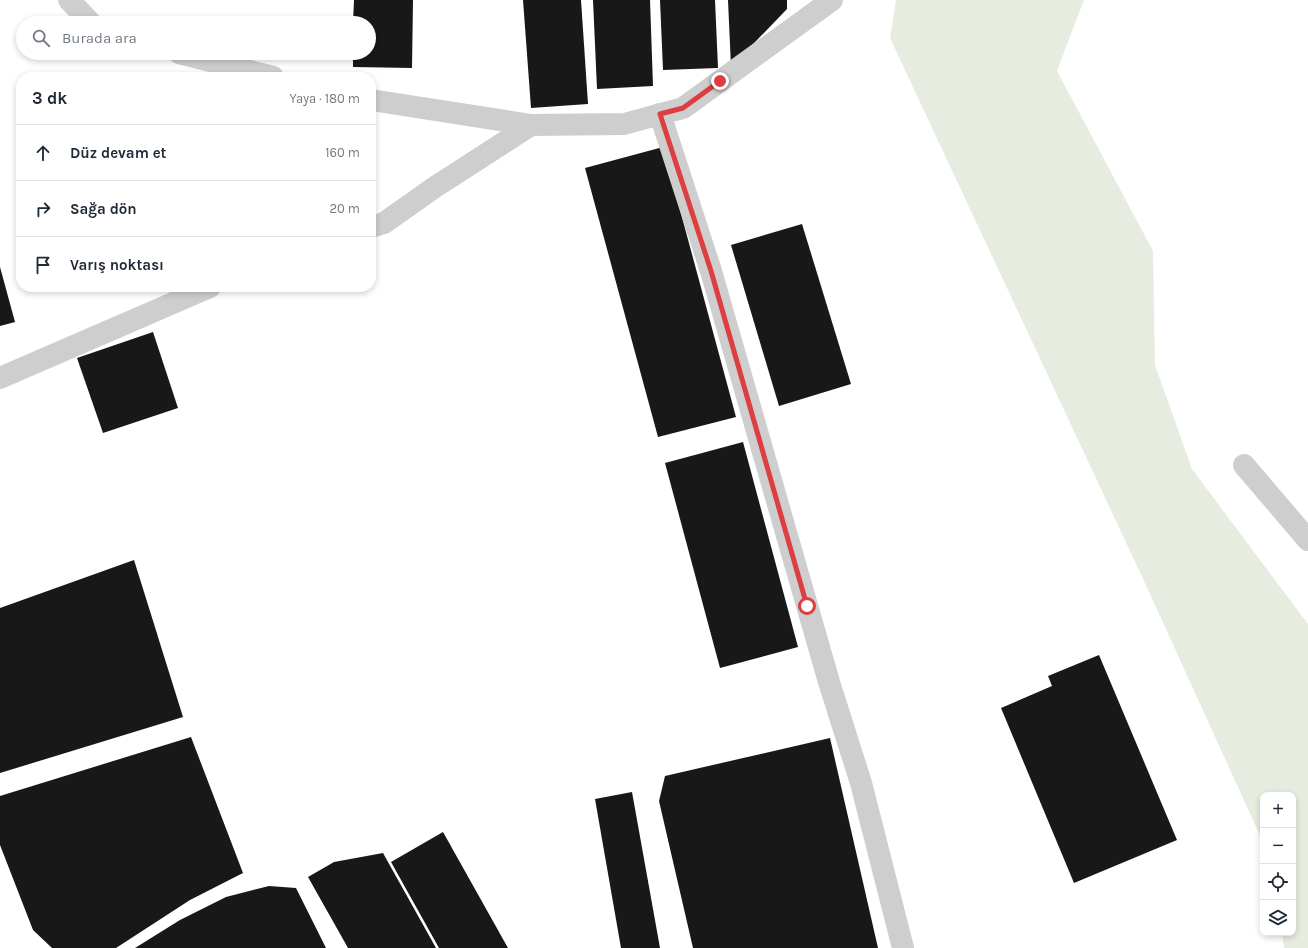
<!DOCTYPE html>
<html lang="tr">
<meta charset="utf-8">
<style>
body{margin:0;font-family:Karla,sans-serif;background:#f2f2f3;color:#1f2937}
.controls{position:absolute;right:12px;bottom:12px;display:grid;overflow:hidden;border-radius:8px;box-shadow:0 2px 6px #0003}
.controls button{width:36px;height:36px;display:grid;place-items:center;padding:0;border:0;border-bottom:1px solid #e0e1e3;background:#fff;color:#1f2937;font:20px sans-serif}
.stop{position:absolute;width:12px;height:12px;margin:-9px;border:3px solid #dd3e3f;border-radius:50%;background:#fff}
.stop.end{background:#dd3e3f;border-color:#fff;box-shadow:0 1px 4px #0008}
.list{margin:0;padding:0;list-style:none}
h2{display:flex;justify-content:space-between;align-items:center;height:52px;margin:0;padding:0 16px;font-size:17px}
h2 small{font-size:13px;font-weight:400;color:#747a83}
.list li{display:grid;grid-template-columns:26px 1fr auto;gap:12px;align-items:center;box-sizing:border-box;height:56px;padding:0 16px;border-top:1px solid #e0e1e3}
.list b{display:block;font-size:15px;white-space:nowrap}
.list em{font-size:13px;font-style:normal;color:#747a83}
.icon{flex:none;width:22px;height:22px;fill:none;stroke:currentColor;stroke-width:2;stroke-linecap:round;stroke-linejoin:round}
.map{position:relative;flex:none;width:1308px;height:948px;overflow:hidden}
.search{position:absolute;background:#fff;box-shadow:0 2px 6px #0003;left:16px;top:16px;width:360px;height:44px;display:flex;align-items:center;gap:10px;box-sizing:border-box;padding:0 14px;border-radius:22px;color:#747a83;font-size:15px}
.panel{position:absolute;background:#fff;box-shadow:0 2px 6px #0003;left:16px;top:72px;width:360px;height:220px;border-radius:16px}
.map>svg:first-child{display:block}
.green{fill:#e6ede0}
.building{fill:#181818}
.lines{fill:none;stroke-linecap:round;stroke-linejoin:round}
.minor{stroke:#cecece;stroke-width:22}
.route{stroke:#dd3e3f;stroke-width:5}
</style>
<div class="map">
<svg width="1308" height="948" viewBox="0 0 1308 948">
<rect width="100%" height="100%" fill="#fff"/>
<polygon class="green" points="896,0 1084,0 1057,71 1153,251 1155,365 1192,469 1308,624 1308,948 1284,948 1282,933 1293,933 1293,795 1263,795 1263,842 1144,581 890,38"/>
<g class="building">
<polygon points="354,0 413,0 412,68 353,67 353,53 369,53 369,23 353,23"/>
<polygon points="523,0 581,0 588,104 531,108"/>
<polygon points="593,0 650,0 653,86 597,89"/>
<polygon points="660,0 715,0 718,68 663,70"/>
<polygon points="728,0 787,0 787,9 731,67"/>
<polygon points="663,147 736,417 658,437 585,168"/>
<polygon points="802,224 851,384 779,406 731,245"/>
<polygon points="0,267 15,322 0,326"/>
<polygon points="153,332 178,408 103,433 77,358"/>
<polygon points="743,442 798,647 720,668 665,463"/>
<polygon points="134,560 183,717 0,773 0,608"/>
<polygon points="1099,655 1177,840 1074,883 1001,708 1052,686 1048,676"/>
<polygon points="191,737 243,873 190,900 116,948 52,948 33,930 0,845 0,796"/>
<polygon points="830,738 878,948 693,948 659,801 665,776"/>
<polygon points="632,792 660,948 621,948 595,799"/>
<polygon points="443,832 508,948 439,948 391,862"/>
<polygon points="383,853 436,948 348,948 308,877 334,862"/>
<polygon points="269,886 296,888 326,948 135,948 180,920 226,897"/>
</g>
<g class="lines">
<g class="minor">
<polyline points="69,0 91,23"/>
<polyline points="179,53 273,77"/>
<polyline points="371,100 531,125 624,124 683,108 832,0"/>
<polyline points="660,114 711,271 829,682 861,783 903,948"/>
<polyline points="371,227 384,223 435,187 531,125"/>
<polyline points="0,378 210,287"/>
<polyline points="1244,465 1308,540"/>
</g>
</g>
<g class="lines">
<polyline class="route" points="720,81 683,108 660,114 711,271 807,606"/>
</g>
</svg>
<div class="controls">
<button>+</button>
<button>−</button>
<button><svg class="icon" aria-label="locate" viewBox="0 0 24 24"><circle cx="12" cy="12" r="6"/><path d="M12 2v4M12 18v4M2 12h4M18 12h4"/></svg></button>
<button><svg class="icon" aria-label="layers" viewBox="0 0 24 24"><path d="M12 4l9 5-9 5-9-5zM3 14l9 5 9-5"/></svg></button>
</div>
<div class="stop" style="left:807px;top:606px"></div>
<div class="stop end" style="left:720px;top:81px"></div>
<div class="search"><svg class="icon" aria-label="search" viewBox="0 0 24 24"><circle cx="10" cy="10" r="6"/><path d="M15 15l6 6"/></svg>Burada ara</div>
<section class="panel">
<h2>3 dk<small>Yaya · 180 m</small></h2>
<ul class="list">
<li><svg class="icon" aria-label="ahead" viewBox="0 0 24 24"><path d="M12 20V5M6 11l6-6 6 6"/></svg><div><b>Düz devam et</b></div><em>160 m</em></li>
<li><svg class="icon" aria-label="right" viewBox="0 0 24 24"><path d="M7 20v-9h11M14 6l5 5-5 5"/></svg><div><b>Sağa dön</b></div><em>20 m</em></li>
<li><svg class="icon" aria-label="arrive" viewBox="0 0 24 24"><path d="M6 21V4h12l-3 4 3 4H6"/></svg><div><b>Varış noktası</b></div></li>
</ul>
</section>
</div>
